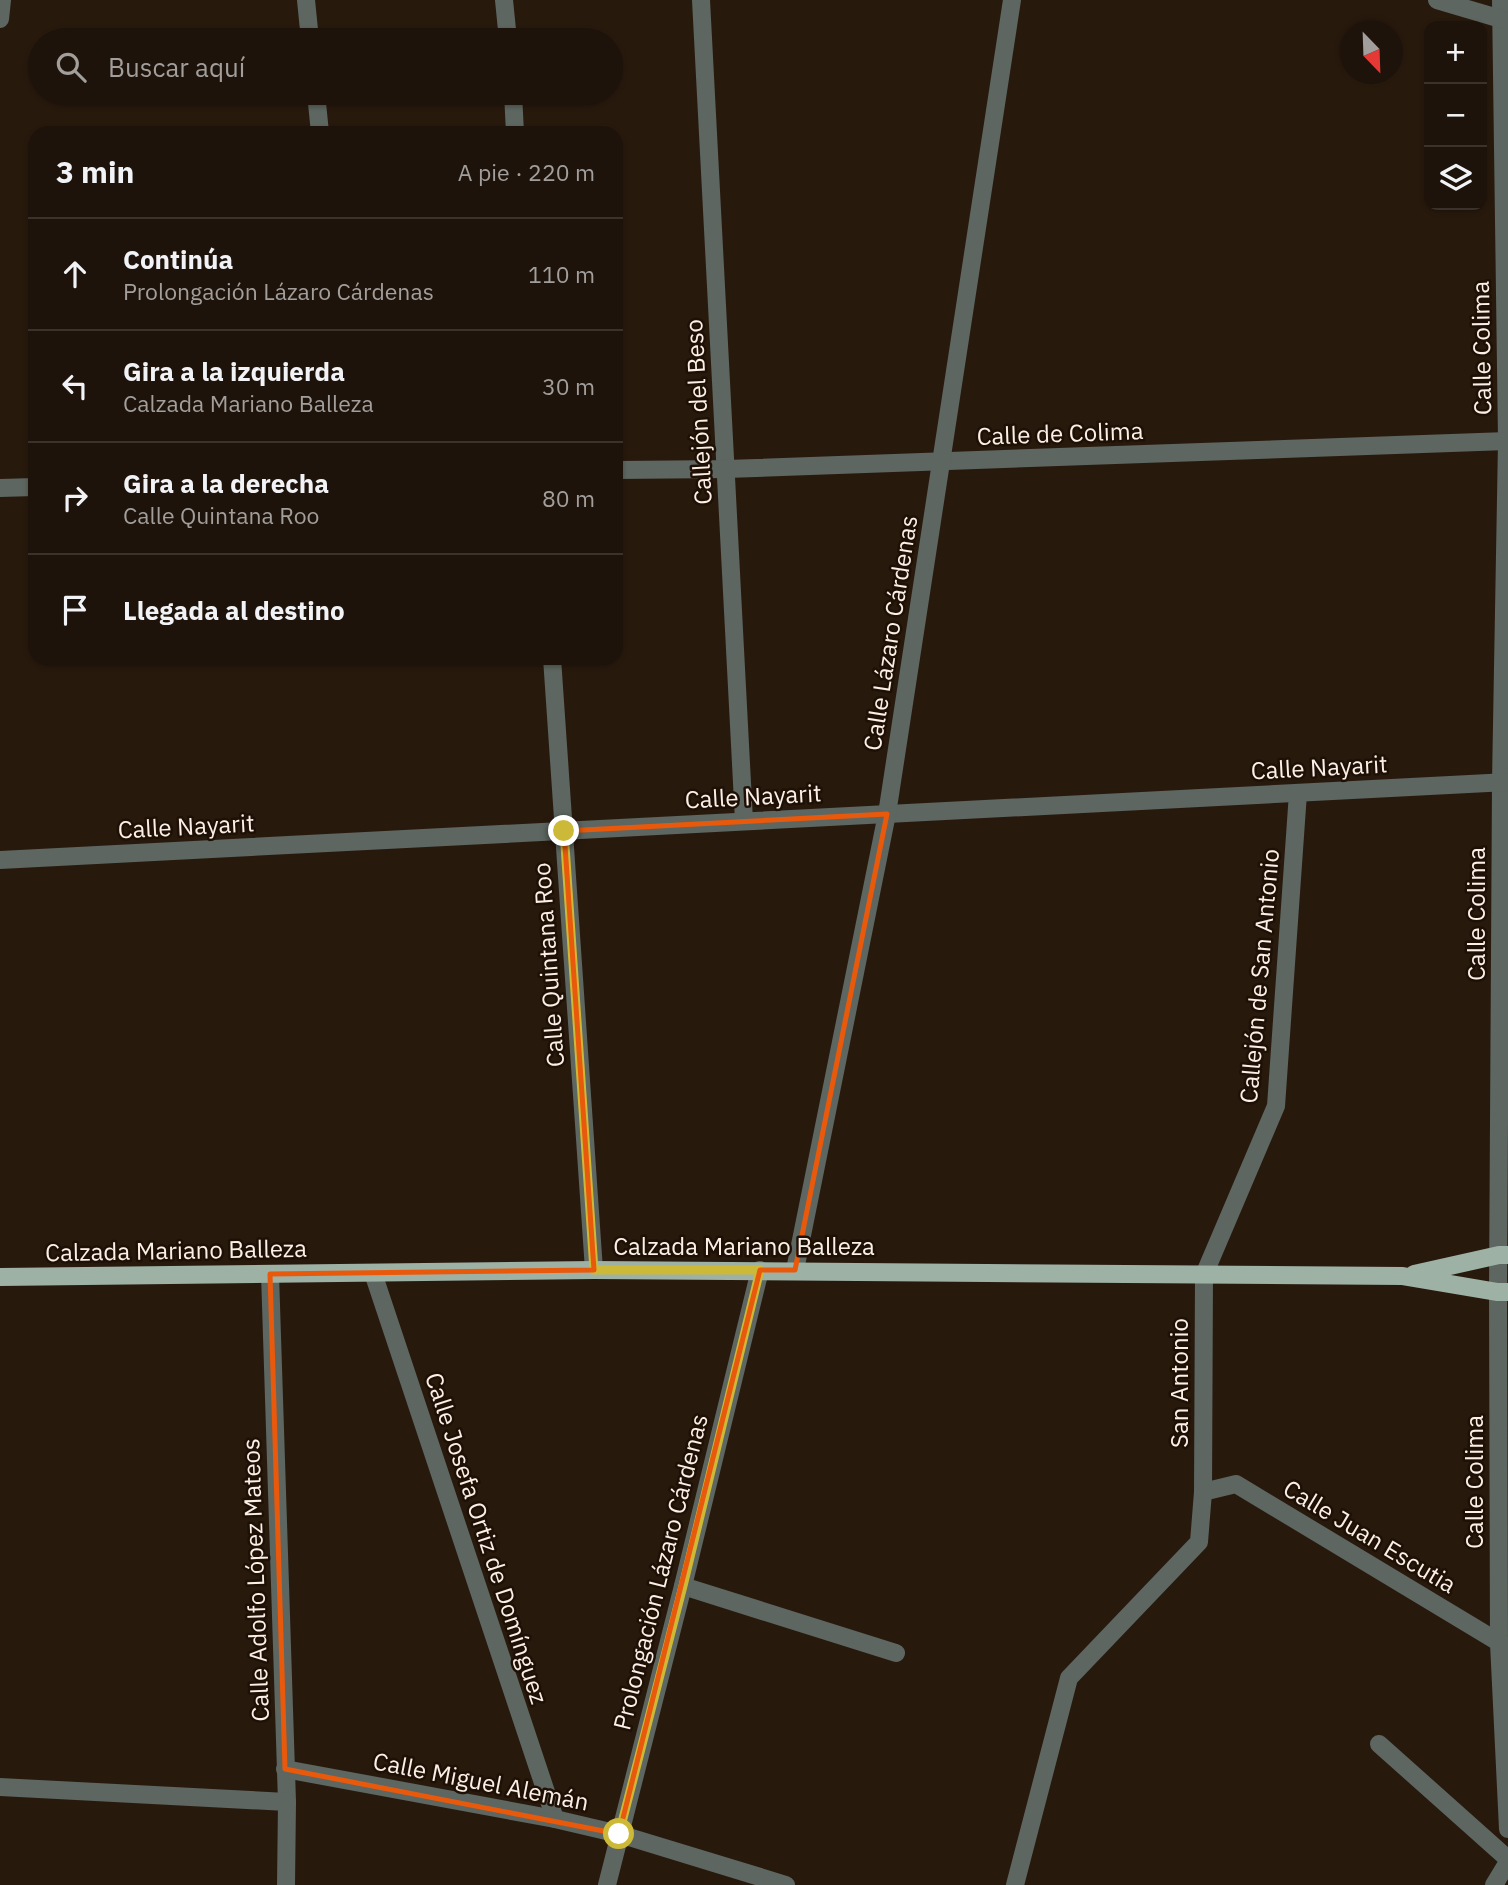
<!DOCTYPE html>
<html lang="es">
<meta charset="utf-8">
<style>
body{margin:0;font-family:"IBM Plex Sans",sans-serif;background:#261c13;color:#f1f3f6}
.controls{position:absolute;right:21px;top:21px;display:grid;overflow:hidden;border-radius:14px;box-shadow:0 2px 5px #0004}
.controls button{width:63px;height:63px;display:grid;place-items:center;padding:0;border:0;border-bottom:2px solid #3c322b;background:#1e130a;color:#f1f3f6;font:35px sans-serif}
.compass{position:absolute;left:1340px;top:21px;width:63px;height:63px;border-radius:50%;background:#1e130a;box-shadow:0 2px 5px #0004;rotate:157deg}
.stop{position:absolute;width:21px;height:21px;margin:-16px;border:5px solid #cdb938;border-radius:50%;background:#fff}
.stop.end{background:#cdb938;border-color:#fff;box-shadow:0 2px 7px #0008}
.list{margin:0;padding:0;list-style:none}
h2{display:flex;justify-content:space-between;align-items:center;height:91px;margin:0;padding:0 28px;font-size:30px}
h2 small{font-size:23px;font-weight:400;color:#a19e9c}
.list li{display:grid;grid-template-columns:46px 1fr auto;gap:21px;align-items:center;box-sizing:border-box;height:112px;padding:0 28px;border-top:2px solid #3c322b}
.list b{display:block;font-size:26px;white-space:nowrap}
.list p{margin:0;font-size:23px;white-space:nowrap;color:#a19e9c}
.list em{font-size:23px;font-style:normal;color:#a19e9c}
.icon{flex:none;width:38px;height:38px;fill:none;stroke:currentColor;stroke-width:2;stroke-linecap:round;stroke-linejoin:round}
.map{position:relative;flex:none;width:1508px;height:1885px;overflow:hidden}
.search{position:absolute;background:#1e130a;box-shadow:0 2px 5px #0004;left:28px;top:28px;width:595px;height:77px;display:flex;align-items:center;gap:18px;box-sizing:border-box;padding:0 24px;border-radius:38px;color:#a19e9c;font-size:26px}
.panel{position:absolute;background:#1e130a;box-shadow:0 2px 5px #0004;left:28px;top:126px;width:595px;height:539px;border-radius:21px}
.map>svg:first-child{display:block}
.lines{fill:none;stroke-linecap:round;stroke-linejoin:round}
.service{stroke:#5d6660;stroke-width:18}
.pedestrian{stroke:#5d6660;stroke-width:18}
.minor{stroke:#5d6660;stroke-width:18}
.tertiary{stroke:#5d6660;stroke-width:18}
.primary{stroke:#9db1a5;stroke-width:18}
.route{stroke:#cdb938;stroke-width:9}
.marked{fill:none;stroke:#e8590c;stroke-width:5;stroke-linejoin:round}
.labels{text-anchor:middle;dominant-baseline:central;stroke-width:5;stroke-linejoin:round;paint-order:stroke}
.street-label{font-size:24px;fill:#fbf0e7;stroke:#1e1005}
</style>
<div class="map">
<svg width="1508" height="1885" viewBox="0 0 1508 1885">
<rect width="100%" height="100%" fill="#28190d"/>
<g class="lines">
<g class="service">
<polyline points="701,0 744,821"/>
<polyline points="1204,1275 1276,1106 1298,793"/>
</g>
<polyline class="pedestrian" points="1203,1492 1204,1275"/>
<g class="minor">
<polyline points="306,0 310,40"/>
<polyline points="504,0 508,40"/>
<polyline points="1501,0 1507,441 1501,782 1498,1292 1499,1643 1508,1829"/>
<polyline points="0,19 2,0"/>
<polyline points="316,93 320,133"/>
<polyline points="513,93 515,133"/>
<polyline points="616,470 726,469 1507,441"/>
<polyline points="0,488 35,487"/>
<polyline points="552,658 594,1270"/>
<polyline points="0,860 1508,782"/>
<polyline points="795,1270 887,814 1012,0"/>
<polyline points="373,1273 555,1819"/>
<polyline points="270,1274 287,1802 286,1885"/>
<polyline points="683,1586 896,1653"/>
<polyline points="1379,1744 1508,1859"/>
<polyline points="285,1769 555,1819 619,1834 786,1885"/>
<polyline points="0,1787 287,1802"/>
<polyline points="607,1885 683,1586 760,1270"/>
<polyline points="1015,1885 1069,1678 1199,1542 1203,1492 1236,1484 1505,1646"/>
<polyline points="1494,1885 1508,1862"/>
</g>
<polyline class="tertiary" points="1437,0 1508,21"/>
<g class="primary">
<polyline points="1414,1274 1499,1255 1508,1255"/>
<polyline points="0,1277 594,1270 1403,1276 1498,1292 1508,1292"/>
</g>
</g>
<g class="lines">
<polyline class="route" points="564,831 594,1270 760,1270 683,1586 619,1834"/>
</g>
<path class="marked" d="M887,814L795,1270H760L619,1834L285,1769L270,1274L594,1270L564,831Z"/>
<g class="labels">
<g class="street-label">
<text transform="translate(1481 348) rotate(-91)">Calle Colima</text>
<text transform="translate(698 412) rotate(-93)">Callejón del Beso</text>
<text transform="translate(1060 433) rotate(-2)">Calle de Colima</text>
<text transform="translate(890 633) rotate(-81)">Calle Lázaro Cárdenas</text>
<text transform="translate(1319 767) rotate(-3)">Calle Nayarit</text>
<text transform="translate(753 796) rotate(-3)">Calle Nayarit</text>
<text transform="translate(186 826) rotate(-3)">Calle Nayarit</text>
<text transform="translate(1476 914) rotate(-90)">Calle Colima</text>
<text transform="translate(548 965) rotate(-94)">Calle Quintana Roo</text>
<text transform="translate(1259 976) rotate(-85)">Callejón de San Antonio</text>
<text x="744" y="1246">Calzada Mariano Balleza</text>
<text transform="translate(176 1250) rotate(-1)">Calzada Mariano Balleza</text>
<text transform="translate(1179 1383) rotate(-90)">San Antonio</text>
<text transform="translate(1474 1482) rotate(-90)">Calle Colima</text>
<text transform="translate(1370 1536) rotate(31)">Calle Juan Escutia</text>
<text transform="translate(487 1538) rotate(72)">Calle Josefa Ortiz de Domínguez</text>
<text transform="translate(660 1572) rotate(-76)">Prolongación Lázaro Cárdenas</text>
<text transform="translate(255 1580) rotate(-92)">Calle Adolfo López Mateos</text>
<text transform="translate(481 1781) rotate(11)">Calle Miguel Alemán</text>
</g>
</g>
</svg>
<div class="controls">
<button>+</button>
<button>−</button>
<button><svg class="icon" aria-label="layers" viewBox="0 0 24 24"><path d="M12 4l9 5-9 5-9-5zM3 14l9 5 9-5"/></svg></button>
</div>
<svg class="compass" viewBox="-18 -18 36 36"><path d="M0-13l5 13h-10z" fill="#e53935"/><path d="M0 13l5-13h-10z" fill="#a19e9c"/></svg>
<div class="stop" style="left:619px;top:1834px"></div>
<div class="stop end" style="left:564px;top:831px"></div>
<div class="search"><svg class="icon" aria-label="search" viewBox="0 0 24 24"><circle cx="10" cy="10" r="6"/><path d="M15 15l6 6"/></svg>Buscar aquí</div>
<section class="panel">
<h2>3 min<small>A pie · 220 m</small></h2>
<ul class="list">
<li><svg class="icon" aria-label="ahead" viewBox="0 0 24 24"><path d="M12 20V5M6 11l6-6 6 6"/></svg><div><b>Continúa</b><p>Prolongación Lázaro Cárdenas</p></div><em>110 m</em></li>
<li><svg class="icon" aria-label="left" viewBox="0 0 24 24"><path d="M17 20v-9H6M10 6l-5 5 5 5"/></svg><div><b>Gira a la izquierda</b><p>Calzada Mariano Balleza</p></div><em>30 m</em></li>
<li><svg class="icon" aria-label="right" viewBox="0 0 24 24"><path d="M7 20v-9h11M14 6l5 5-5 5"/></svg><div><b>Gira a la derecha</b><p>Calle Quintana Roo</p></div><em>80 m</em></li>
<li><svg class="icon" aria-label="arrive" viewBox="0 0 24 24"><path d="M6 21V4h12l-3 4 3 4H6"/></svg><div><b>Llegada al destino</b></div></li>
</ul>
</section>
</div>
